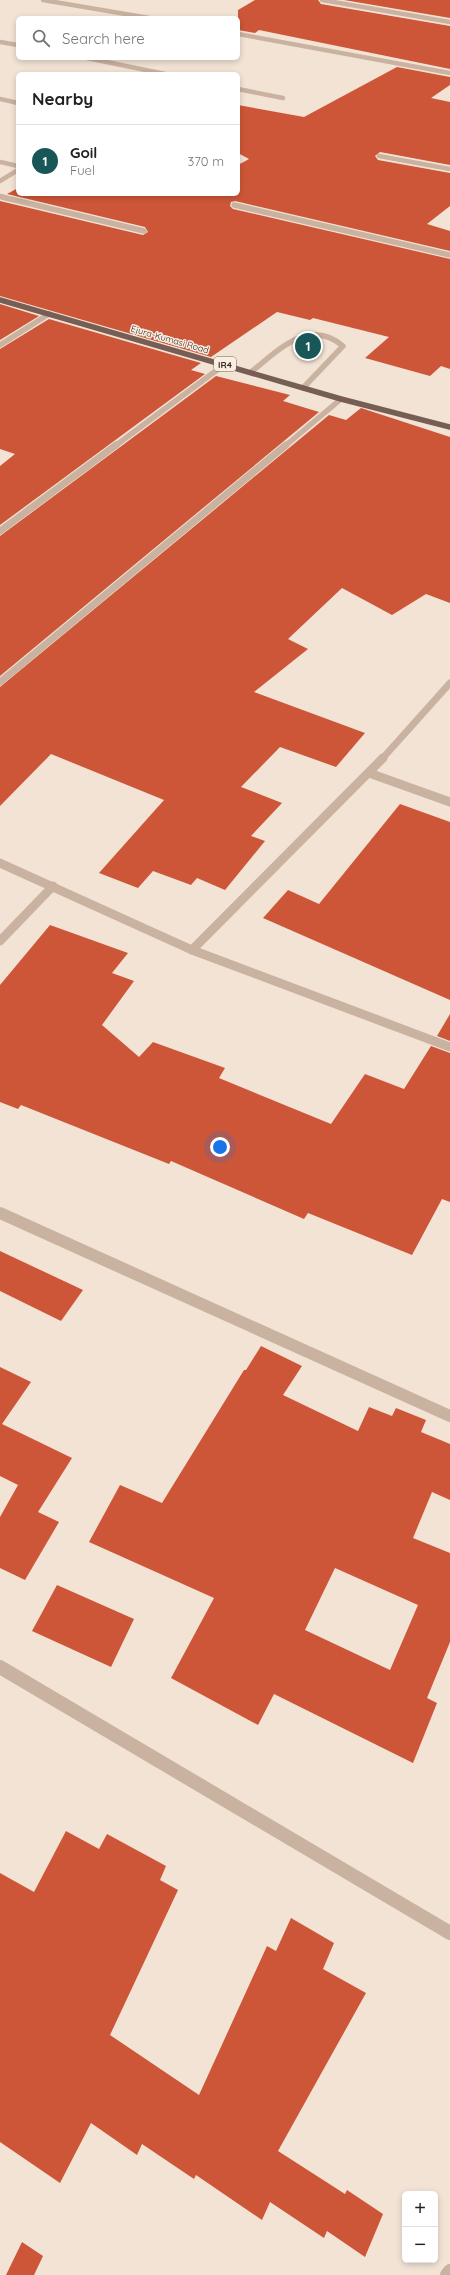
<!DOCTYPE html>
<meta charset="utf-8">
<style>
body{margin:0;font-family:Quicksand,sans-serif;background:#f6f6f6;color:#202124}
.controls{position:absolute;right:12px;bottom:12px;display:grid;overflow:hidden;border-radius:6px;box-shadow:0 2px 6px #0003}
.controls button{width:36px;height:36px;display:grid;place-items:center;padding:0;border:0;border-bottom:1px solid #e0e0e0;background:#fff;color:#202124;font:20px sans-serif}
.you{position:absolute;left:220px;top:1147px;width:14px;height:14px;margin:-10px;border:3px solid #fff;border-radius:50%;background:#1a73e8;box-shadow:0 0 0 6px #1a73e833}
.badge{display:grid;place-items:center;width:26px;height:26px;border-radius:50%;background:#185657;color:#fff;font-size:13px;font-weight:700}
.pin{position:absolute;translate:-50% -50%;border:2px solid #fff;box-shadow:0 1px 4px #0006}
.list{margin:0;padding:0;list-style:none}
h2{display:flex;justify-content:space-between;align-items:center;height:52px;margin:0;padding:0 16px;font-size:17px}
h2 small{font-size:13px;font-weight:400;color:#757577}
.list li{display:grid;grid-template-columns:26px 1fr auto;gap:12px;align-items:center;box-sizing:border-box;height:72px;padding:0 16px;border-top:1px solid #e0e0e0}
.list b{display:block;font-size:15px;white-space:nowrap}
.list p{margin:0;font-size:13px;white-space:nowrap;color:#757577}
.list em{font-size:13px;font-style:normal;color:#757577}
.icon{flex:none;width:22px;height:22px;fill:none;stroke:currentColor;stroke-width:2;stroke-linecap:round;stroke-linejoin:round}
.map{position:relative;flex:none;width:450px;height:2275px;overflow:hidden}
.search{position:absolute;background:#fff;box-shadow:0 2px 6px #0003;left:16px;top:16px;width:224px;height:44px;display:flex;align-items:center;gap:10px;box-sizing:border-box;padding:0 14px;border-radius:6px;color:#757577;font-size:15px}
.panel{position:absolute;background:#fff;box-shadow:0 2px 6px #0003;left:16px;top:72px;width:224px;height:124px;border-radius:6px}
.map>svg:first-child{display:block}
.building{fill:#ce5638;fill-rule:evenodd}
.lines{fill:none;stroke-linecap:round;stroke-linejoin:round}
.minor-far5{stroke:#cab2a1;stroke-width:4.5}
.minor-far4{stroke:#cab2a1;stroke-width:5.5}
.minor-far3{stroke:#cab2a1;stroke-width:7}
.minor-far2{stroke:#cab2a1;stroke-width:9}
.minor-far1{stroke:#cab2a1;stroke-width:12}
.minor{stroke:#cab2a1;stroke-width:14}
.major{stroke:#775e54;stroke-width:5.5}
.labels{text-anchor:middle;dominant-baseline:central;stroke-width:3;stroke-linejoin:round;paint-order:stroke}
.far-street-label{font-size:9px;fill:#342924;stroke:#faeee1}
.shield{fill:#faeee1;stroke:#6f645d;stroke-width:1}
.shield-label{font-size:9px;font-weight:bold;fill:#342924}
</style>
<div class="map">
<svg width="450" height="2275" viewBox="0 0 450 2275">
<rect width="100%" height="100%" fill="#f2e3d5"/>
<g class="building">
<polygon points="255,0 318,0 321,4 450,26 450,69 259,30 255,33 238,30 238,10"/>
<polygon points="344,0 450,0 450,18"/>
<polygon points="397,67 450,77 450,85 431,98 450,102 450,165 380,152 375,156 378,160 450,173 450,206 427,224 450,231 450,251 235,201 231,202 230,206 233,209 450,259 450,369 441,366 430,376 365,358 389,337 313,318 310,320 277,312 211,357 0,296 0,201 143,235 148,232 145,227 7,194 18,188 18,194 238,194 238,165 249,159 238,153 238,105 304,117"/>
<polygon points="0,304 39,316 0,340"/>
<polygon points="49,319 201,363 191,370 205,374 0,525 0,466 15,454 0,449 0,349"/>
<polygon points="216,376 290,395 283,401 319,412 0,676 0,536"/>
<polygon points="361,408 450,437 450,603 426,594 392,615 342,588 288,639 308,649 254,692 365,733 336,767 280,747 241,787 282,803 251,836 265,841 225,890 197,878 191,885 153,871 138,888 99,873 164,800 51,754 0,806 0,687 329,415 346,420"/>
<polygon points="400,804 450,822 450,1000 263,918 288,890 319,904"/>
<polygon points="50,925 128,953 112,973 134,981 102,1025 139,1057 153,1042 225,1068 219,1078 331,1124 365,1074 404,1089 431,1046 450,1053 450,1202 442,1199 412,1255 308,1213 304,1219 171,1161 169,1164 21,1105 18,1109 0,1102 0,985"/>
<polygon points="450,1014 450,1041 437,1036"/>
<polygon points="0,1251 83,1290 61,1321 0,1291"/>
<path d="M261,1346L302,1366L283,1395L358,1431L369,1407L392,1416L396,1408L426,1420L421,1432L450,1444V1500L432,1492L413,1538L450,1553V1642L427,1698L437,1703L413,1763L274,1694L258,1725L171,1678L214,1598L89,1542L120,1485L162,1503L244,1370H246ZM335,1568L418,1605L390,1670L305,1630Z"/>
<polygon points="0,1367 31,1382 2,1424 72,1458 38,1512 59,1522 25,1580 0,1568 0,1517 18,1485 0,1476"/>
<polygon points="57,1585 134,1619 111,1667 32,1631"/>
<polygon points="66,1831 99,1849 107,1834 166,1866 160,1880 178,1890 110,2035 199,2095 267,1946 276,1951 291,1918 334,1943 323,1969 366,1993 278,2151 345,2194 347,2190 383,2214 365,2257 327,2231 324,2238 270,2202 262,2220 196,2175 194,2179 142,2144 137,2155 91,2123 60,2183 0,2142 0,1873 34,1892"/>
<polygon points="22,2242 43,2256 34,2275 6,2275"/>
</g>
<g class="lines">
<g class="minor-far5">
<polyline points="43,0 149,18"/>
<polyline points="322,0 450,22"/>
<polyline points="238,34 450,73"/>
<polyline points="0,42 18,45"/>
<polyline points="87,58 165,74"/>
<polyline points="238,89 283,98"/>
<polyline points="0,99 18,103"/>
<polyline points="379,156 450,169"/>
<polyline points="0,162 18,166"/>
<polyline points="0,181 18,170"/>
<polyline points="0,196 6,198"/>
</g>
<g class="minor-far4">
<polyline points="2,197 144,231"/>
<polyline points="234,205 450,255"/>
<polyline points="0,345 49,314"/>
<path d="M251,372C279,350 309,317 343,346L303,388"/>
<polyline points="115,446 225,364"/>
<polyline points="285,446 341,399"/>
</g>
<g class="minor-far3">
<polyline points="0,531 116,445"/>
<polyline points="0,682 286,445"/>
<polyline points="382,759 450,683"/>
</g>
<g class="minor-far2">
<polyline points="369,773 450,802"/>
<polyline points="0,863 192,950 450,1047"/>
<polyline points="0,941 53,886"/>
<polyline points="192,950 383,758"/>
</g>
<polyline class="minor-far1" points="0,1213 450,1416"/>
<g class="minor">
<polyline points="0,1667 450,1933"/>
<polyline points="447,2275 450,2271"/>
</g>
<polyline class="major" points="0,300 341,399 450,427"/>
</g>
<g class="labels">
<g class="far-street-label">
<text transform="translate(170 339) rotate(16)">Ejura-Kumasi Road</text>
</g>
<rect class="shield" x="214" y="357" width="22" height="14" rx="3"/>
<g class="shield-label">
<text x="225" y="364">IR4</text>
</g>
</g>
</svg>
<div class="controls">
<button>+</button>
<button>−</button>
</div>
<div class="you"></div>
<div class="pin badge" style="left:308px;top:346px">1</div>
<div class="search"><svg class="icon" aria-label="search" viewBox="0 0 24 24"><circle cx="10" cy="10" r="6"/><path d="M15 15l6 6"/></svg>Search here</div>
<section class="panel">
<h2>Nearby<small></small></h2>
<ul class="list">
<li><span class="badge">1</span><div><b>Goil</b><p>Fuel</p></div><em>370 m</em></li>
</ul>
</section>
</div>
